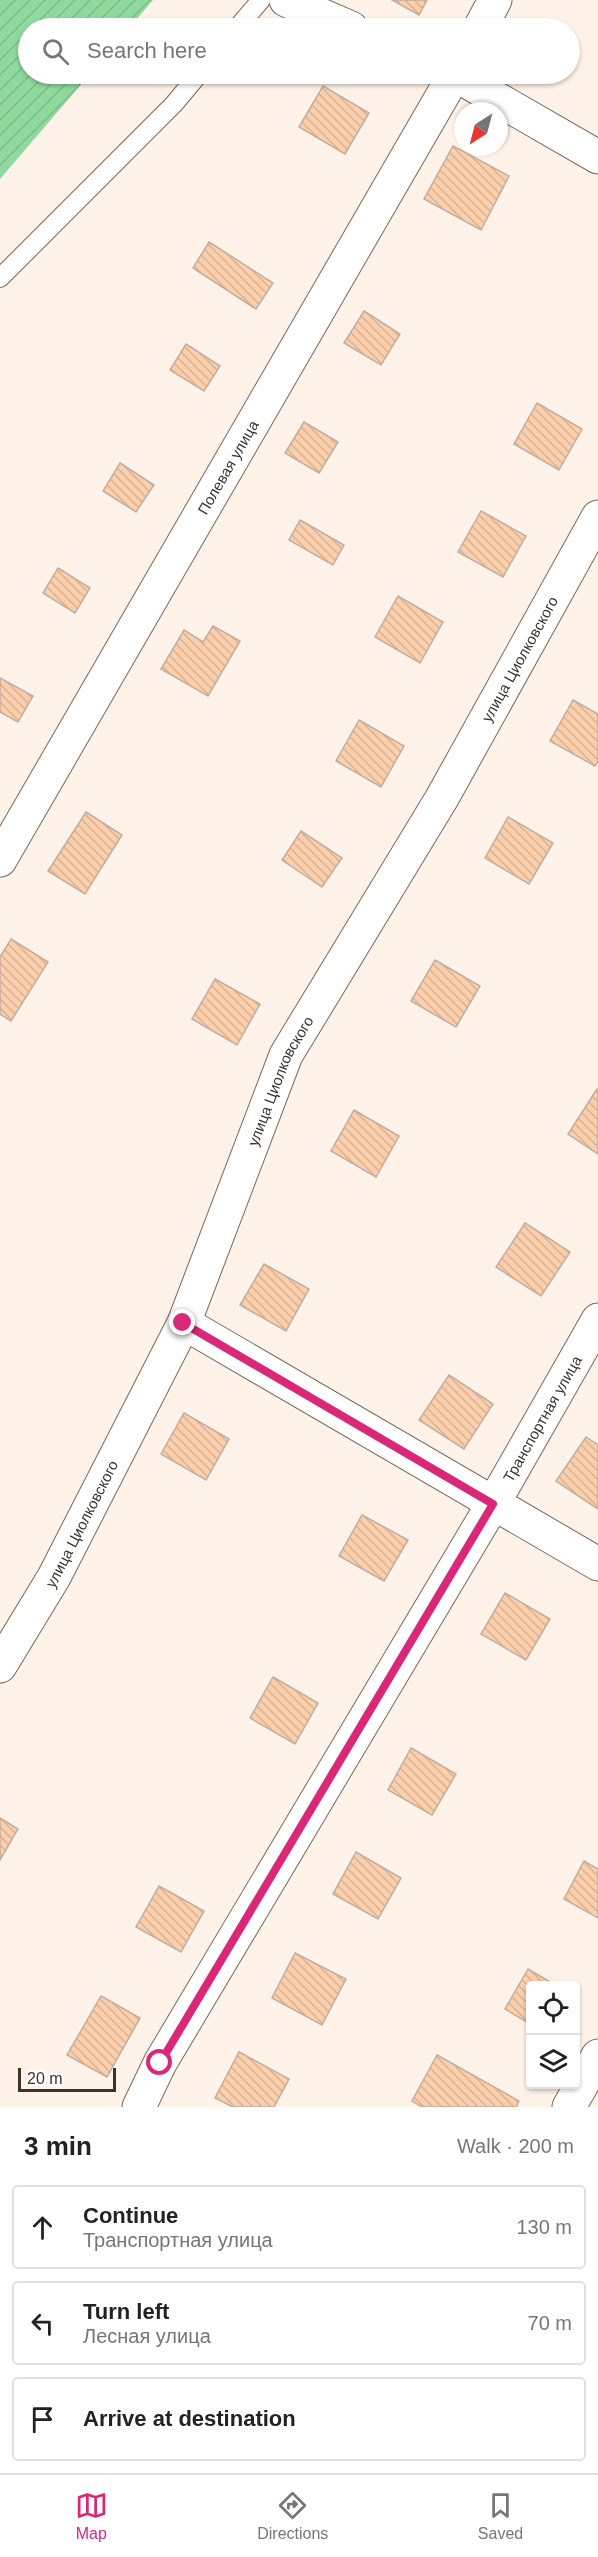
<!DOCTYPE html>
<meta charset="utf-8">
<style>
body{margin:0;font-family:Arial,sans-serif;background:#f2f2f2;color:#222}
.controls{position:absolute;right:18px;bottom:18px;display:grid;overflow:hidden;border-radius:6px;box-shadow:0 2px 4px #0004}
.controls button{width:54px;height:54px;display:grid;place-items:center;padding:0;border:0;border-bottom:2px solid #e0e0e0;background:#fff;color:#222;font:30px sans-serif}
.compass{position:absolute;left:454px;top:102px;width:54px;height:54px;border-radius:50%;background:#fff;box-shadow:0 2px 4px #0004;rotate:216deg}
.scale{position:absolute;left:18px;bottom:15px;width:98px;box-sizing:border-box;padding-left:6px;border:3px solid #3a322b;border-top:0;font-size:16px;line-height:21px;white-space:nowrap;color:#3a322b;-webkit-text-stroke:4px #fff;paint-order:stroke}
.stop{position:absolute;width:18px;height:18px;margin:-14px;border:4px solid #db2777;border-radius:50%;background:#fff}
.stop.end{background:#db2777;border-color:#fff;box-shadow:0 2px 6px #0008}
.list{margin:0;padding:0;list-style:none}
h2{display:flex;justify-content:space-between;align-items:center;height:78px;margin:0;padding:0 24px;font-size:26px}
h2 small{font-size:20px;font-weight:400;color:#767676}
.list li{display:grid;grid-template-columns:39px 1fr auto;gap:18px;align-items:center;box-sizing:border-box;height:84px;margin:0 12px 12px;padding:0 12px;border:2px solid #e0e0e0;border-radius:6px}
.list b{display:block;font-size:22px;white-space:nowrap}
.list p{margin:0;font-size:20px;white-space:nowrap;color:#767676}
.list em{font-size:20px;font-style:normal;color:#767676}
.icon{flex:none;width:33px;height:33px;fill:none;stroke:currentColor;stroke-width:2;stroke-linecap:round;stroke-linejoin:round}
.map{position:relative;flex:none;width:598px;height:2107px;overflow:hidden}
.search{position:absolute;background:#fff;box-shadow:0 2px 4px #0004;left:18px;right:18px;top:18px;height:66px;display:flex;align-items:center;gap:15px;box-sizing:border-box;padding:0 21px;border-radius:33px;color:#767676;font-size:22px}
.sheet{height:366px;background:#fff}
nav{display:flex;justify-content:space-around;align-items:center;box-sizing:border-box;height:84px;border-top:2px solid #e0e0e0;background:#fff;font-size:16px;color:#767676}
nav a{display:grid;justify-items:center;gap:3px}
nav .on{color:#db2777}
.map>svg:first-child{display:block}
.garden{fill:url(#garden-furrows)}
.building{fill:url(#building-back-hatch);stroke:#c2ae9e;stroke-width:1.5}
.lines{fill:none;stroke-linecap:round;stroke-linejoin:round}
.lane-casing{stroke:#7a6859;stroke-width:20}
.street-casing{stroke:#7a6859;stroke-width:35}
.lane{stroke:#fff;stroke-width:18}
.street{stroke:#fff;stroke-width:33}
.route{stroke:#db2777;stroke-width:8}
.labels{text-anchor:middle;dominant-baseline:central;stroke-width:4.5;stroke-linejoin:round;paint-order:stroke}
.street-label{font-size:15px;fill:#3a322b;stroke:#fff}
</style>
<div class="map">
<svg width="598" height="2107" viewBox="0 0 598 2107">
<defs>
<pattern id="garden-furrows" width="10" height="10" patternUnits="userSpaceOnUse" patternTransform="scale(1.5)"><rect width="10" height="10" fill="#8fd99f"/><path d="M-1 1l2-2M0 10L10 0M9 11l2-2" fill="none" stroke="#7cbb89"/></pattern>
<pattern id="building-back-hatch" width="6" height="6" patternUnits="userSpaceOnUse" patternTransform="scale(1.5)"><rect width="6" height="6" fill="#fbcfac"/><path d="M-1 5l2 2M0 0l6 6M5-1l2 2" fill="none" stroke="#d8b294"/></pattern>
</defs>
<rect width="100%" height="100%" fill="#fff2e8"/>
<polygon class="garden" points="0,0 153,0 129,28 28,28 28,74 90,74 0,179"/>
<g class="building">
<polygon points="392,0 427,0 419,15"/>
<polygon points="323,86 369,113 345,154 299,127"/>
<polygon points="453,146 509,176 481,230 424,199"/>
<polygon points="209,242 273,283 256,309 193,268"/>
<polygon points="364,311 400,334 381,365 344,343"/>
<polygon points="186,344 220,366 204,391 170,370"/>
<polygon points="537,403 582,429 559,470 514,444"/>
<polygon points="304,422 338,442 319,473 285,453"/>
<polygon points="120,463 154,485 136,512 103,491"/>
<polygon points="481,511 526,536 503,577 458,552"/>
<polygon points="300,520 344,545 333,565 289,540"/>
<polygon points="58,568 90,588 75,613 43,593"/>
<polygon points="398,596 443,622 420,663 375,637"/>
<polygon points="213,626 240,641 208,696 161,669 184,630 203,642"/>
<polygon points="0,678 33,696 18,722 0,712"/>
<polygon points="573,700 598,714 598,761 595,766 550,741"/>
<polygon points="359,720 404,746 381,787 336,761"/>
<polygon points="86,812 122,835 85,894 48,871"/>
<polygon points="508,817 553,843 529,884 485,858"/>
<polygon points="301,831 342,858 322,887 282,860"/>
<polygon points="11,939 48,962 11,1021 0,1014 0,957"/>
<polygon points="435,960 480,986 456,1027 411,1001"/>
<polygon points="215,979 260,1004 237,1045 192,1019"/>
<polygon points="597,1089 598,1090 598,1154 568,1134"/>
<polygon points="354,1110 399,1136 376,1177 331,1151"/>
<polygon points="525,1223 570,1252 541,1296 496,1267"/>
<polygon points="264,1264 309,1289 286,1331 240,1305"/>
<polygon points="449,1375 493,1404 464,1449 419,1420"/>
<polygon points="184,1413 229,1439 206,1480 161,1454"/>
<polygon points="586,1437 598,1445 598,1509 556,1481"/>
<polygon points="362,1515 408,1540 384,1581 339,1556"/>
<polygon points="505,1593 550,1619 526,1660 481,1634"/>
<polygon points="273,1677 318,1703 295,1744 250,1718"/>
<polygon points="411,1748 456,1774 432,1815 388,1790"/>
<polygon points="0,1818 18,1829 0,1860"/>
<polygon points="356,1852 401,1878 378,1919 333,1894"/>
<polygon points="584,1861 598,1869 598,1918 564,1899"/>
<polygon points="159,1886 204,1911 181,1952 136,1927"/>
<polygon points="295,1953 346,1979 322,2025 272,1998"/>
<polygon points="528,1969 557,1986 530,1986 530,2024 505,2009"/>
<polygon points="101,1996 140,2018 107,2077 67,2055"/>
<polygon points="239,2052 289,2079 274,2107 233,2107 215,2098"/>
<polygon points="437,2055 519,2101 516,2107 422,2107 412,2101"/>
</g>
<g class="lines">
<g class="lane-casing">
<g id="lane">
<polyline points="237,28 261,0"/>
<polyline points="0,278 174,104 199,74"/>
</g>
</g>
<g class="street-casing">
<g id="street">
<polyline points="286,0 351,28"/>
<polyline points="480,28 495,0"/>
<polyline points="454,74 598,157"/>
<path id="s1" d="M0,860L455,74"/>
<polyline points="184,1323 598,1564"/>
<path id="s2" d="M0,1666L54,1577L184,1323L286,1055L442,798L598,517"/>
<path id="s3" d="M139,2107L160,2063L493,1504L598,1320"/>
<polyline points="569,2107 598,2056"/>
</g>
</g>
<use href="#lane" class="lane"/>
<use href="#street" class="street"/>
</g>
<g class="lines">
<polyline class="route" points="160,2063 493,1504 183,1323"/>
</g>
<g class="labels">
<g class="street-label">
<text stroke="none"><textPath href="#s1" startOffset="454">Полевая улица</textPath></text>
<text stroke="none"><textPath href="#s2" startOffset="1136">улица Циолковского</textPath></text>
<text stroke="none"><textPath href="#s2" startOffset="650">улица Циолковского</textPath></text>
<text stroke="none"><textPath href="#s3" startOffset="798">Транспортная улица</textPath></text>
<text stroke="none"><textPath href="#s2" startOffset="164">улица Циолковского</textPath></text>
</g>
</g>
</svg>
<div class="controls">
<button><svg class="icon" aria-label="locate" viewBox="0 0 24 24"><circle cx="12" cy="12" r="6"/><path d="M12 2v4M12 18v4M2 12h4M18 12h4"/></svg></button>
<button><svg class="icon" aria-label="layers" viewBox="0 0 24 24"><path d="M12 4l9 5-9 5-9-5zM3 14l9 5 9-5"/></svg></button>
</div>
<svg class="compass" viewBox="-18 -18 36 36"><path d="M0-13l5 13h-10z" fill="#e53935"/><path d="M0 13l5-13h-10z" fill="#767676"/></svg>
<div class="scale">20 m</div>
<div class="stop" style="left:160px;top:2063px"></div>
<div class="stop end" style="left:183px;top:1323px"></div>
<div class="search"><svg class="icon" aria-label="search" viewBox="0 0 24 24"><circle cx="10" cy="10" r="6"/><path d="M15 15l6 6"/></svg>Search here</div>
</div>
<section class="sheet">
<h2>3 min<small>Walk · 200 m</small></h2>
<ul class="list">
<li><svg class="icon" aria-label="ahead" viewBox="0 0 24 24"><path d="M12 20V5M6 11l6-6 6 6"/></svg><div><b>Continue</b><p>Транспортная улица</p></div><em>130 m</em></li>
<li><svg class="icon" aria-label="left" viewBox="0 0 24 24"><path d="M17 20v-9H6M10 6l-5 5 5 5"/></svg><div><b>Turn left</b><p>Лесная улица</p></div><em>70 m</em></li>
<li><svg class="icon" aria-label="arrive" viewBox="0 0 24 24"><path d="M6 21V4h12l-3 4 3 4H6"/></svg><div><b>Arrive at destination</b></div></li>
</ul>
</section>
<nav>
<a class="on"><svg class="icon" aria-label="map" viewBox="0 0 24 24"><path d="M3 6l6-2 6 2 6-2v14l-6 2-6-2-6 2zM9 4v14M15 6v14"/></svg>Map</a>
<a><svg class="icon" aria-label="directions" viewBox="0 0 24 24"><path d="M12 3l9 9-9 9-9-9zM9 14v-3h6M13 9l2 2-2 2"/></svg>Directions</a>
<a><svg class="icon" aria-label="saved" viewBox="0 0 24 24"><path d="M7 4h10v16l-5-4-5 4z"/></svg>Saved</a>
</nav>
